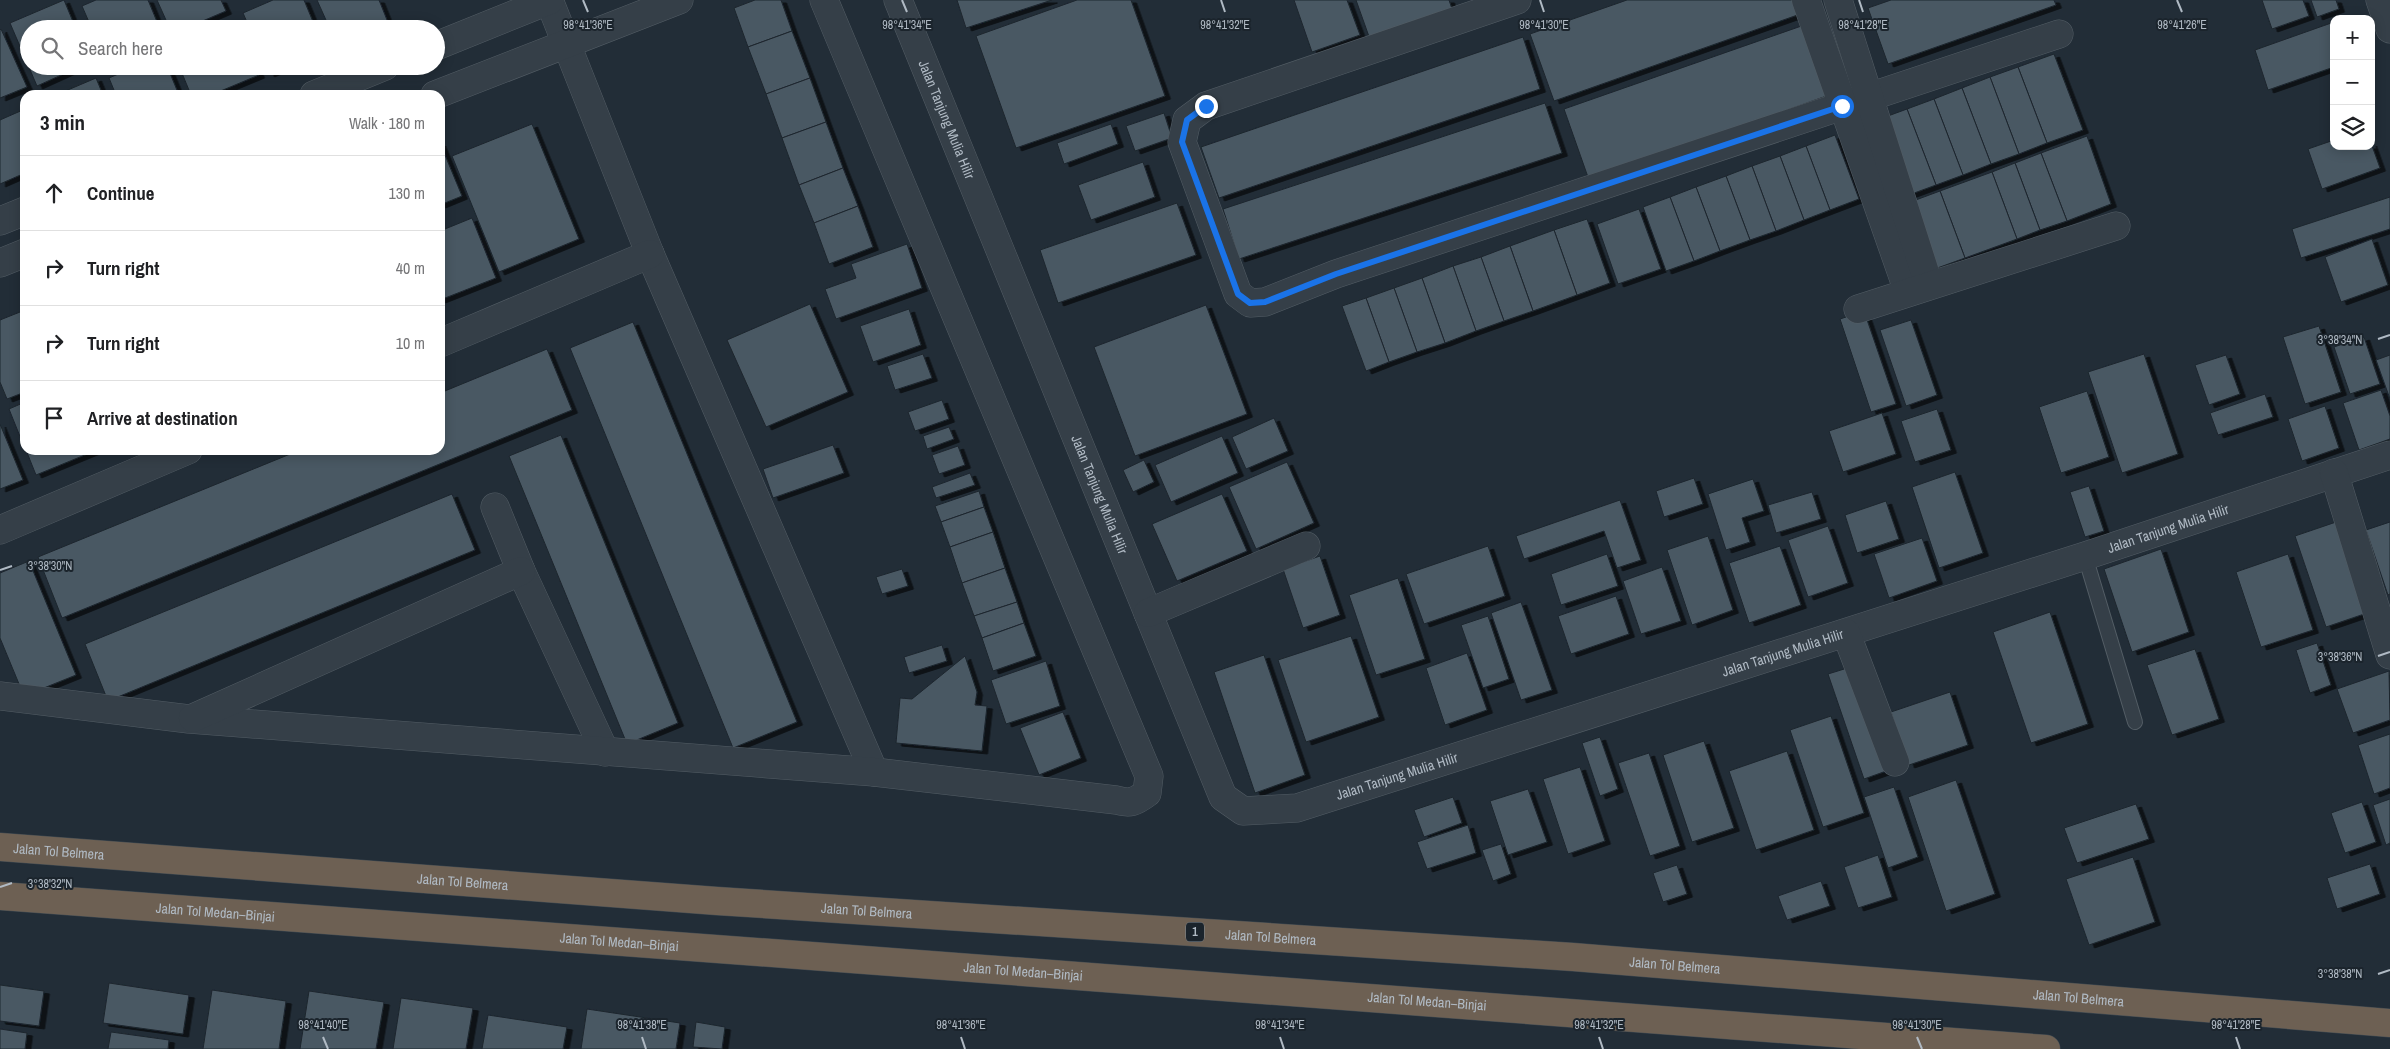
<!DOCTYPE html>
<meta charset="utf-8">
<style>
body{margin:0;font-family:"Archivo Narrow",sans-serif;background:#f2f2f2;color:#202124}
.controls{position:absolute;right:15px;top:15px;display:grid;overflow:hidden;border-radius:10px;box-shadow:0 2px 12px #0003}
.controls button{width:45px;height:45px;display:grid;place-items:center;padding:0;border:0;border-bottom:1px solid #e0e0e0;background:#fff;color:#202124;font:25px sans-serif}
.stop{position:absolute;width:15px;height:15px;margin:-11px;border:4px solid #1a73e8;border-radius:50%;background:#fff}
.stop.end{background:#1a73e8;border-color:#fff;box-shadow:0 1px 5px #0008}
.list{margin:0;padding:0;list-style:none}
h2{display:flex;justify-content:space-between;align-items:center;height:65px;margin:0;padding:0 20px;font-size:21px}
h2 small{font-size:16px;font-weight:400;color:#757577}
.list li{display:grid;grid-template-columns:32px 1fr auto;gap:15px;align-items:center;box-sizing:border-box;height:75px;padding:0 20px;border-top:1px solid #e0e0e0}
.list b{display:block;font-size:19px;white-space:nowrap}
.list em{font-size:16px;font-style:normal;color:#757577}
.icon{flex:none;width:28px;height:28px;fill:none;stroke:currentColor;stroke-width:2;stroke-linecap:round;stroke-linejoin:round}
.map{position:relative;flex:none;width:2390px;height:1049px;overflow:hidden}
.search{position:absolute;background:#fff;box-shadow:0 2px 12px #0003;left:20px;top:20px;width:425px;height:55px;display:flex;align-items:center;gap:12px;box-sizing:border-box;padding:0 18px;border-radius:28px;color:#757577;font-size:19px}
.panel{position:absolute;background:#fff;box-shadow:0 2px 12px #0003;left:20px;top:90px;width:425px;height:365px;border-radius:15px}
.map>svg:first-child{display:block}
.building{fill:#4a5863;stroke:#1d262e;filter:url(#shadow)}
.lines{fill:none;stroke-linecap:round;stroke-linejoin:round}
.service-casing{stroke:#535d65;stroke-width:16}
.minor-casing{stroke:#535d65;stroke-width:29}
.motorway-casing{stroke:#404a52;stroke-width:29}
.service{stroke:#353f48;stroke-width:14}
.minor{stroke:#353f48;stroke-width:28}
.motorway{stroke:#6d6053;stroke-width:28}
.route{stroke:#1a73e8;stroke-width:6}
.ticks{fill:none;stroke:#b0bac4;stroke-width:2}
.labels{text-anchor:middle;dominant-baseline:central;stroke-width:4;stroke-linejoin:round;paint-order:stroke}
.shield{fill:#1b242c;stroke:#838d96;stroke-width:1}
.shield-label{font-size:12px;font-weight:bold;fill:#b0bac4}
.street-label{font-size:14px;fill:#b0bac4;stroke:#1b242c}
.ticks-label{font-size:12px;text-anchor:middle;fill:#b0bac4;stroke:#1b242c;stroke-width:4;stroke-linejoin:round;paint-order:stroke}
</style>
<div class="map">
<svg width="2390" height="1049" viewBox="0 0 2390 1049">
<defs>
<filter id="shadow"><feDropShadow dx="5.5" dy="3" stdDeviation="0" flood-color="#0009"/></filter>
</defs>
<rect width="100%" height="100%" fill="#222d37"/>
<g class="building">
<polygon points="64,0 76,29 29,29 29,66 81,66 37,86 10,23"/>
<polygon points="96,0 148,0 160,29 92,29 82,6"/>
<polygon points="157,0 221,0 226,11 184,29 170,29"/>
<polygon points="273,0 304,0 316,29 250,29 243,13"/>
<polygon points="317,0 379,0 389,25 380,29 330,29"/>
<polygon points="755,0 781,0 792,31 748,47 734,8"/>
<polygon points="957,0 1052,0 966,28"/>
<polygon points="1077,0 1131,0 1165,96 1016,148 976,36"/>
<polygon points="1294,0 1347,0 1360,35 1312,52"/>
<polygon points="1356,0 1449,0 1454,15 1372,45"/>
<polygon points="1627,0 1801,0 1806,12 1554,101 1530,34"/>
<polygon points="1891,0 2054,0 2056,5 1888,64 1868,8"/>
<polygon points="2262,0 2303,0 2309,16 2272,29"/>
<polygon points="2311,0 2336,0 2339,9 2317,17"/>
<polygon points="236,21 239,29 218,29"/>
<polygon points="2334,22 2334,67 2268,90 2255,50"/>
<polygon points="1810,23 1835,93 1589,180 1564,109"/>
<polygon points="1,29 27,87 0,98 0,30"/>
<polygon points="792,31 810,78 766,94 748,47"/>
<polygon points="1523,37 1540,89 1219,198 1201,147"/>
<polygon points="2054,54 2083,130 2047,143 2018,67"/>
<polygon points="137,66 167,66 179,95 116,95 109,78"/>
<polygon points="179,66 255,66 259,75 211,95 191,95"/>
<polygon points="266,66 288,66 269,74"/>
<polygon points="2018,67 2047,143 2019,154 1990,77"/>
<polygon points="1990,77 2019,154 1991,164 1962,88"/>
<polygon points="96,78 103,95 56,95"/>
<polygon points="810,78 826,122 782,138 766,94"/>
<polygon points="1962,88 1991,164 1963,175 1934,99"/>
<polygon points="1934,99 1963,175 1936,185 1907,109"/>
<polygon points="1545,103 1562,153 1239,259 1223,209"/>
<polygon points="25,109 25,173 0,184 0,120"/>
<polygon points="1907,109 1936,185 1906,196 1877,120"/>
<polygon points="1164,113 1172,138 1135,151 1126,126"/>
<polygon points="826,122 843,168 799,185 782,138"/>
<polygon points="532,124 579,239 499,272 452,156"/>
<polygon points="1111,124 1118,144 1064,164 1057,143"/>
<polygon points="1835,135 1859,199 1830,210 1806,146"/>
<polygon points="2087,136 2111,204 2067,221 2041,153"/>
<polygon points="2334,140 2334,146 2371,146 2371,143 2380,168 2322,189 2308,149"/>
<polygon points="440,143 462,196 440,205"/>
<polygon points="1806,146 1830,210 1804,220 1780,156"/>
<polygon points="2041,153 2067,221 2040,230 2015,163"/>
<polygon points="1780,156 1804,220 1776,231 1752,166"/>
<polygon points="1143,162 1155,197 1091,220 1078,185"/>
<polygon points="2015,163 2040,230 2017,239 1992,172"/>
<polygon points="1752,166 1776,231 1750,240 1726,176"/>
<polygon points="843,168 858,206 814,223 799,185"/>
<polygon points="1992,172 2017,239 1965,258 1940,191"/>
<polygon points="1726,176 1750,240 1720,251 1696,187"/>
<polygon points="1696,187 1720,251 1694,261 1670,197"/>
<polygon points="1940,191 1965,258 1929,271 1905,204"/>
<polygon points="1670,197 1694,261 1666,271 1643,207"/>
<polygon points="2390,197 2390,229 2301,258 2292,229"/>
<polygon points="1177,203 1196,255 1058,303 1040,250"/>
<polygon points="858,206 873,247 829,264 814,223"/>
<polygon points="1639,209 1661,269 1618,284 1597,224"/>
<polygon points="472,218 496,278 440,300 440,231"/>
<polygon points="1587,219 1610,283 1577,295 1554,230"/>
<polygon points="1554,230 1577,295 1533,311 1510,246"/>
<polygon points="2372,239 2388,285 2341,302 2325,257"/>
<polygon points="907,244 922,288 836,319 825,289 856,278 851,264"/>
<polygon points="1510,246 1533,311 1504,321 1481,257"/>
<polygon points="1481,257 1504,321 1476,331 1453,266"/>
<polygon points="1453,266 1476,331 1445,343 1422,278"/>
<polygon points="1422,278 1445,343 1417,352 1394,288"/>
<polygon points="1394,288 1417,352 1389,362 1366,298"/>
<polygon points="1366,298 1389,362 1366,371 1342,306"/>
<polygon points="810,304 848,392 766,427 727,340"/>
<polygon points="1206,305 1247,414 1135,456 1094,347"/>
<polygon points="909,309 921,345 873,362 860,326"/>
<polygon points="25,310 25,392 7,399 0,382 0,320"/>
<polygon points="1864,311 1896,404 1871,412 1840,319"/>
<polygon points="1911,320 1937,395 1906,406 1880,330"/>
<polygon points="633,322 797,722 733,748 570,348"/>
<polygon points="2319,326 2341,392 2305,404 2283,337"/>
<polygon points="2364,337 2380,384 2350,394 2334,347"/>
<polygon points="547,349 572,410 62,618 38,557 300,450 440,450 440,393"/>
<polygon points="923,354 932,378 895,390 887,366"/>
<polygon points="2144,354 2178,454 2122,473 2088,372"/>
<polygon points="2226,355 2240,394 2209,405 2195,365"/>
<polygon points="2390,355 2390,399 2376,360"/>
<polygon points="2381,390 2390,416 2390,439 2359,450 2343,403"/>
<polygon points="2087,391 2109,457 2061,473 2039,407"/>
<polygon points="2265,394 2273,417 2218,435 2210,413"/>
<polygon points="942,400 949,419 915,431 908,412"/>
<polygon points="25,402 25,449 9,409"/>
<polygon points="2325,406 2339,448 2302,461 2288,419"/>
<polygon points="1937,409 1951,450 1915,462 1901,421"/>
<polygon points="1882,413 1896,454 1843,472 1829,431"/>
<polygon points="1274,418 1288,451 1246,469 1232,437"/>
<polygon points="0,424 23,480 0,489"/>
<polygon points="949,427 954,439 927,449 923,436"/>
<polygon points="561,435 678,723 627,744 509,456"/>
<polygon points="1222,436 1238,473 1171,502 1155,465"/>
<polygon points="833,445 844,473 773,498 763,469"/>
<polygon points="958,446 965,465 939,474 932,455"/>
<polygon points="26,450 97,450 36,475"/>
<polygon points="1144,460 1154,482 1133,492 1123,470"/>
<polygon points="1287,462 1314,523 1256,549 1229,487"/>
<polygon points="1955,472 1983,553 1939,568 1912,487"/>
<polygon points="970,473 975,485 936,498 932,487"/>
<polygon points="1694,478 1703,504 1664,517 1656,491"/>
<polygon points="1753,479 1764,511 1742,518 1750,542 1726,550 1708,494"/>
<polygon points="2089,486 2104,531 2085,537 2070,492"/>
<polygon points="979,491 984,507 941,522 935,506"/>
<polygon points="1812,492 1821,519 1776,533 1768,505"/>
<polygon points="452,494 475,550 108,701 85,644"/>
<polygon points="1222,494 1247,551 1177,581 1152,524"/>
<polygon points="1620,500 1641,560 1617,568 1604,531 1524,559 1516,536"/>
<polygon points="1886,501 1899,539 1857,553 1845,515"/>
<polygon points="984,507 993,532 950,547 941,522"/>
<polygon points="2342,520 2373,611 2326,627 2295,536"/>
<polygon points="2390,522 2390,594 2388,595 2366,530"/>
<polygon points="1828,526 1848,583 1808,597 1788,540"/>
<polygon points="993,532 1005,568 962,583 950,547"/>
<polygon points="1708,536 1733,610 1692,625 1667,550"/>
<polygon points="1922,538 1937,581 1889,598 1874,554"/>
<polygon points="1488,546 1505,596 1424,624 1406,574"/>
<polygon points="1780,546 1801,605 1749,623 1729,563"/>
<polygon points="2161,549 2189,632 2132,652 2104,569"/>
<polygon points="1607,554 1618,586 1561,605 1551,574"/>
<polygon points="2288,554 2313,630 2261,647 2236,572"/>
<polygon points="1320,556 1340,615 1303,628 1283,569"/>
<polygon points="29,561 76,675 24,696 0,638 0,573"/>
<polygon points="1662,567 1681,621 1641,634 1623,581"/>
<polygon points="1005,568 1017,602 974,616 962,583"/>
<polygon points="902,569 908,586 882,594 876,577"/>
<polygon points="1398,578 1425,659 1376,675 1349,595"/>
<polygon points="1616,596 1629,634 1571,654 1558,616"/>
<polygon points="1017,602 1024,623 982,638 974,616"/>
<polygon points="1521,602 1552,690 1521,700 1491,613"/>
<polygon points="2050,612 2088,724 2031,743 1993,632"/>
<polygon points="1488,616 1509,679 1483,688 1461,625"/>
<polygon points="1024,623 1036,656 993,671 982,638"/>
<polygon points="1351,636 1379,717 1306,742 1278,660"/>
<polygon points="2317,643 2331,685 2310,693 2296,650"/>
<polygon points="942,645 947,661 909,673 904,657"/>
<polygon points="2195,649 2219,719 2172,735 2147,665"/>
<polygon points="1467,653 1487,710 1445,725 1426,668"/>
<polygon points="1264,655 1305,775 1255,793 1214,672"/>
<polygon points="965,656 977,692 975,705 987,706 982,751 896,743 900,698 912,699"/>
<polygon points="1046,661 1060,706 1006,724 991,680"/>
<polygon points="1854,666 1889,770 1864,779 1828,674"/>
<polygon points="2389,671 2390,720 2353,733 2337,689"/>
<polygon points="1950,692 1968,745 1909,765 1891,712"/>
<polygon points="1063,712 1081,758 1039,775 1020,728"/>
<polygon points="1831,716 1864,813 1823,827 1790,730"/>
<polygon points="2390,734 2390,788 2374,794 2358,745"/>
<polygon points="1600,737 1618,789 1600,796 1582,743"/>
<polygon points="1704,741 1734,828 1692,842 1663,755"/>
<polygon points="1787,751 1814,830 1756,850 1729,771"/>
<polygon points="1649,753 1680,846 1650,856 1618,763"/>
<polygon points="1580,767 1605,841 1568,854 1543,779"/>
<polygon points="1956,780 1995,894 1946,911 1908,797"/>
<polygon points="1894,787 1918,857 1888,868 1864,797"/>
<polygon points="1528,789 1547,842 1508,855 1490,801"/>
<polygon points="1453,797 1462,823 1424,837 1414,810"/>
<polygon points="2390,799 2390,843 2386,845 2373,805"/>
<polygon points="2362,802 2376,842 2345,853 2331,813"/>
<polygon points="2136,804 2149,839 2077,863 2064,828"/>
<polygon points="1468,825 1476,853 1427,869 1417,842"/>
<polygon points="1501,844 1511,874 1493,881 1482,850"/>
<polygon points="1878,855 1892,897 1858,908 1844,867"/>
<polygon points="2133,857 2155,922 2089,945 2066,879"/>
<polygon points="2370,864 2380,894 2337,909 2327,878"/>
<polygon points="1677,865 1687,894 1663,902 1653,873"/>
<polygon points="1821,881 1830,906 1787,920 1778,896"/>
<polygon points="109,983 189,995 183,1034 103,1023"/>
<polygon points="0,985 44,991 39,1026 0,1021"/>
<polygon points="212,990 286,1001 279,1049 203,1049"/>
<polygon points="309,991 384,1002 376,1049 300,1049"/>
<polygon points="401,998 473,1008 466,1049 393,1049"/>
<polygon points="587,1009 680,1023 676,1049 581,1049"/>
<polygon points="488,1015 567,1027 563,1049 482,1049"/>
<polygon points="696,1022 725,1027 722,1049 693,1047"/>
<polygon points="0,1029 27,1033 25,1049 0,1049"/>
<polygon points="111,1032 169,1040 168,1049 108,1049"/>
</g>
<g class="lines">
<g class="service-casing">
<polyline id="service" points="2085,556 2135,722"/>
</g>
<g class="minor-casing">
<g id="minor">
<polyline points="549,0 650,254 874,772"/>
<path id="s1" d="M898,0L1223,797L1243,811L1297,808L2085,556L2390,455"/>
<polyline points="1517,0 1206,106 1187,120 1182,142 1238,294 1250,303 1265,302 1336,274 2059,34"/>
<polyline points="1806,0 1908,291"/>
<polyline points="1838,0 1929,285"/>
<polyline points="2380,0 2390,29"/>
<polyline points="436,46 550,0"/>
<polyline points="314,95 385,66"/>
<polyline points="435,95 679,0"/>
<polyline points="0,221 25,211"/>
<polyline points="0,263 25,253"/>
<polyline points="1858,309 2116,226"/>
<polyline points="440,343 650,254"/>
<polyline points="2334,473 2390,655"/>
<polyline points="495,507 521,571 605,752"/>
<polyline points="0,530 188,450"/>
<polyline points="1148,613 1306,546"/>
<polyline points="1846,633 1895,762"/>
<path d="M0,696L189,719L874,772L1116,800C1130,804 1135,802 1147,793L1149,776L824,0"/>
<polyline points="193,718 521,571"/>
</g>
</g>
<g class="motorway-casing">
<g id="motorway">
<path id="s2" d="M0,847L717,901L1573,957L2390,1023"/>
<path id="s3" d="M0,896C682,948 1364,994 2046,1049"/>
</g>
</g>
<use href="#service" class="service"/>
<use href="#minor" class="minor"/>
<use href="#motorway" class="motorway"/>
</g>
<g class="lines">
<polyline class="route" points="1206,106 1187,120 1182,142 1238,294 1250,303 1265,302 1336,274 1842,106"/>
</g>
<path class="ticks" d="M583,0L588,12M902,0L907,12M1221,0L1225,12M1540,0L1544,12M1859,0L1863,12M2177,0L2182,12M2378,339L2390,335M0,570L12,566M2378,656L2390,652M0,887L12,883M2378,974L2390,970M323,1037L328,1049M642,1037L646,1049M961,1037L965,1049M1280,1037L1284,1049M1599,1037L1603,1049M1917,1037L1922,1049M2236,1037L2240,1049"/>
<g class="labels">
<rect class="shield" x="1186" y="922.5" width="18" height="19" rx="4"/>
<g class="shield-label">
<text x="1195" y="932">1</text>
</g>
<g class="street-label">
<text stroke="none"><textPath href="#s1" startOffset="129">Jalan Tanjung Mulia Hilir</textPath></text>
<text stroke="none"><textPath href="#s1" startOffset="534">Jalan Tanjung Mulia Hilir</textPath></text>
<text stroke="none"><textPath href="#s1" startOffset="1854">Jalan Tanjung Mulia Hilir</textPath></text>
<text stroke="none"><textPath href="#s1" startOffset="1449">Jalan Tanjung Mulia Hilir</textPath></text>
<text stroke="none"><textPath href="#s1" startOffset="1044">Jalan Tanjung Mulia Hilir</textPath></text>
<text stroke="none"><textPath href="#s2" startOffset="59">Jalan Tol Belmera</textPath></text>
<text stroke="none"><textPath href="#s2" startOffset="464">Jalan Tol Belmera</textPath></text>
<text stroke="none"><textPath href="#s2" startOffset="869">Jalan Tol Belmera</textPath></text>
<text stroke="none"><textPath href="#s3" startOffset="216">Jalan Tol Medan–Binjai</textPath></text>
<text stroke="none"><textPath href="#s2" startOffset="1274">Jalan Tol Belmera</textPath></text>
<text stroke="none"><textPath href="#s3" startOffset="621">Jalan Tol Medan–Binjai</textPath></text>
<text stroke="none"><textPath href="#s2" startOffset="1679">Jalan Tol Belmera</textPath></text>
<text stroke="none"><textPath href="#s3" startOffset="1026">Jalan Tol Medan–Binjai</textPath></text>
<text stroke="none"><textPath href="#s2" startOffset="2084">Jalan Tol Belmera</textPath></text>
<text stroke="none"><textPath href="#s3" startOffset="1431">Jalan Tol Medan–Binjai</textPath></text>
</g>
</g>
<g class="ticks-label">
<text x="588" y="29">98°41'36"E</text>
<text x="907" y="29">98°41'34"E</text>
<text x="1225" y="29">98°41'32"E</text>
<text x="1544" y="29">98°41'30"E</text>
<text x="1863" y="29">98°41'28"E</text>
<text x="2182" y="29">98°41'26"E</text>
<text x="2340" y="344">3°38'34"N</text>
<text x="50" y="570">3°38'30"N</text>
<text x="2340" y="661">3°38'36"N</text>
<text x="50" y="888">3°38'32"N</text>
<text x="2340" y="978">3°38'38"N</text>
<text x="323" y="1029">98°41'40"E</text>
<text x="642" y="1029">98°41'38"E</text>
<text x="961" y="1029">98°41'36"E</text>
<text x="1280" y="1029">98°41'34"E</text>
<text x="1599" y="1029">98°41'32"E</text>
<text x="1917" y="1029">98°41'30"E</text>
<text x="2236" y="1029">98°41'28"E</text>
</g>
</svg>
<div class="controls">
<button>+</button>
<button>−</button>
<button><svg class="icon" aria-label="layers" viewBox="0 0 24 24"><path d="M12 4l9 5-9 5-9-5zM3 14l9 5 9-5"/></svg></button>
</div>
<div class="stop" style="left:1842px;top:106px"></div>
<div class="stop end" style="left:1206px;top:106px"></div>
<div class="search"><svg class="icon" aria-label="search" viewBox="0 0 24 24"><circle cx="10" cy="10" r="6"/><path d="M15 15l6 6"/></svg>Search here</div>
<section class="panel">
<h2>3 min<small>Walk · 180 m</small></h2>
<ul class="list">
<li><svg class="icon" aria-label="ahead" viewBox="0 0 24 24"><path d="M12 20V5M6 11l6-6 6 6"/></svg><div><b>Continue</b></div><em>130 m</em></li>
<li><svg class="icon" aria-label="right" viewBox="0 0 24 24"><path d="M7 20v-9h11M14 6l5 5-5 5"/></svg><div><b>Turn right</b></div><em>40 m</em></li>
<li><svg class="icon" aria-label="right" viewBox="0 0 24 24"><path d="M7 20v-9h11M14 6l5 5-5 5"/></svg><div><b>Turn right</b></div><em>10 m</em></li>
<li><svg class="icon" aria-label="arrive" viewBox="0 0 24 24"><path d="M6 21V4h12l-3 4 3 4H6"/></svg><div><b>Arrive at destination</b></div></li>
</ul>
</section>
</div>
